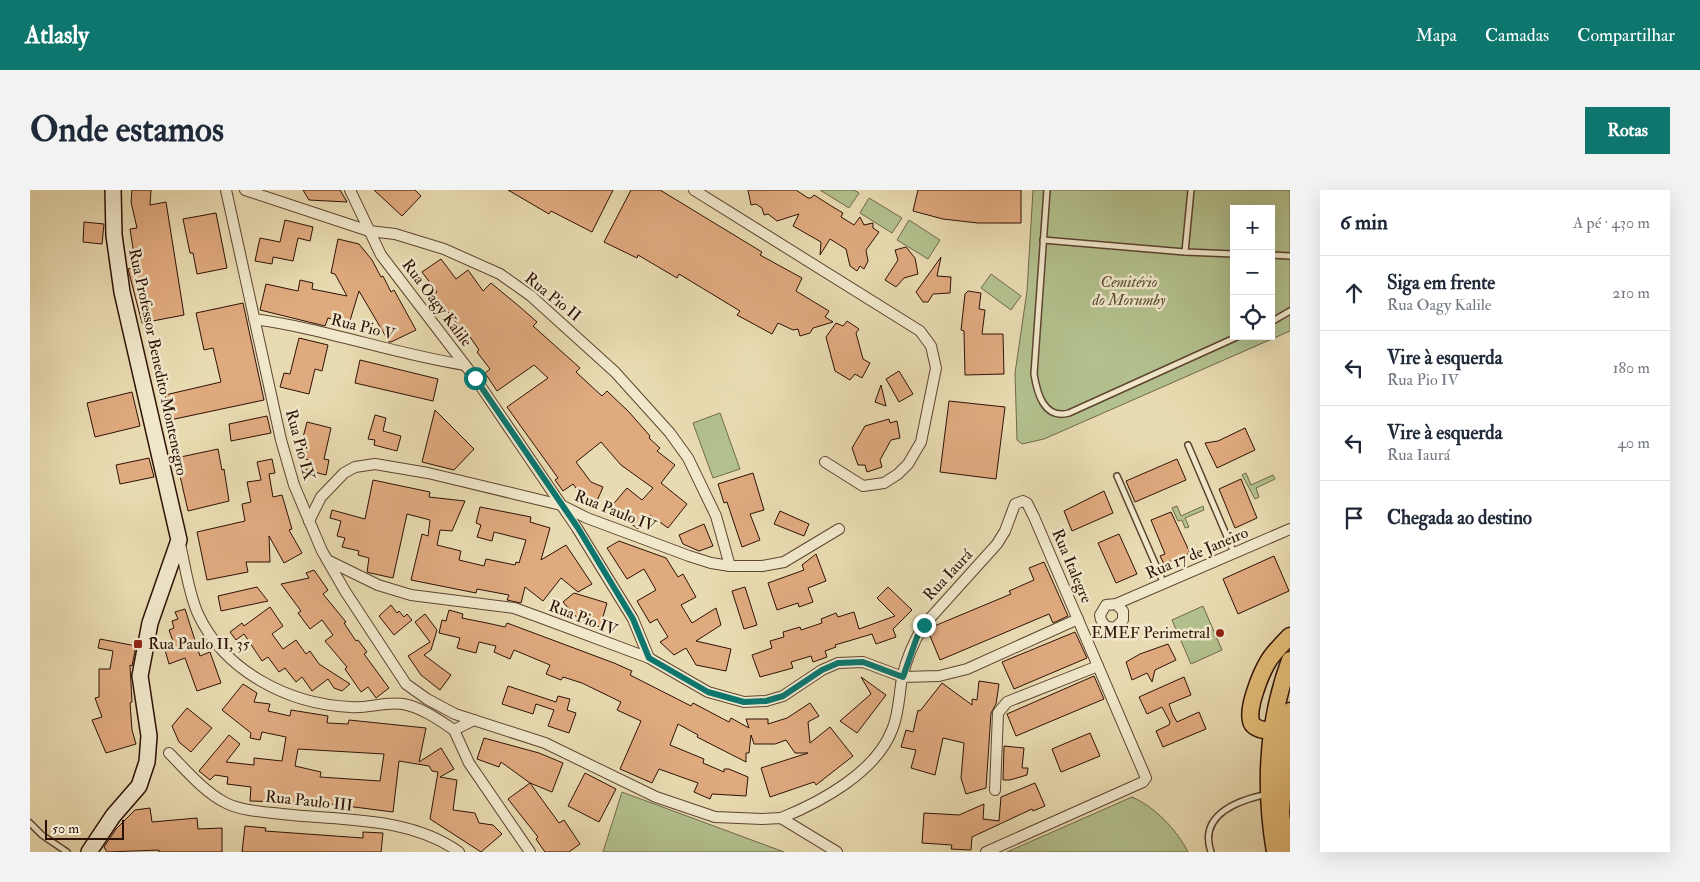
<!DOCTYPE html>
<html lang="pt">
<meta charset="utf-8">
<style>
body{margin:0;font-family:"IM FELL Double Pica",serif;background:#f2f2f3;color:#1f2937}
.controls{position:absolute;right:15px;top:15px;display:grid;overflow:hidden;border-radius:0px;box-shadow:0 5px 20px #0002}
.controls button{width:45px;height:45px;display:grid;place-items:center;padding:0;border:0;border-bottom:1px solid #e0e1e3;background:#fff;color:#1f2937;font:25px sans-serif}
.scale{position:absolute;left:15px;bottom:12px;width:79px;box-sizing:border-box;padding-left:5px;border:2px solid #2e1106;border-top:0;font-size:14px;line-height:18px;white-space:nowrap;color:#2e1106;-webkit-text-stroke:4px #f1e8cc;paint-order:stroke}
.stop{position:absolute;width:15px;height:15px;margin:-11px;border:4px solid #0f766e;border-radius:50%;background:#fff}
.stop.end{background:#0f766e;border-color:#fff;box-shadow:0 1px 5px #0008}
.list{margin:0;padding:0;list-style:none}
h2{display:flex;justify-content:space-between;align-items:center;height:65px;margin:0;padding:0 20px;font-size:21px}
h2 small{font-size:16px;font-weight:400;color:#747a83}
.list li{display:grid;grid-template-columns:32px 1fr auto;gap:15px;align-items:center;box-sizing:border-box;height:75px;padding:0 20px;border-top:1px solid #e0e1e3}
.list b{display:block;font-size:19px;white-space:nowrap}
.list p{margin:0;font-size:16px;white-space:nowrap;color:#747a83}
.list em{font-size:16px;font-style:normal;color:#747a83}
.icon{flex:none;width:28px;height:28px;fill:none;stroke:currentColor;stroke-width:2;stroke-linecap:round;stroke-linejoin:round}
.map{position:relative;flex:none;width:1260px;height:662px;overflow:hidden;border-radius:0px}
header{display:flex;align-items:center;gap:30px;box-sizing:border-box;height:70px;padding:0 25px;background:#0f766e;color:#fff}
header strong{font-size:24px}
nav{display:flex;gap:28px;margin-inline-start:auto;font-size:18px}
.intro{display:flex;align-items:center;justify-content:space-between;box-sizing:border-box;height:120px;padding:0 30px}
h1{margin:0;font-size:35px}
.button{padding:12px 22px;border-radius:0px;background:#0f766e;color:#fff;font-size:18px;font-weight:700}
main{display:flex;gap:30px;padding:0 30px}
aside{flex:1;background:#fff;border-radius:0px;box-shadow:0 5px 20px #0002}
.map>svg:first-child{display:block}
.green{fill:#b3c18e;stroke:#70694a;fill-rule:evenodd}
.building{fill:#e0aa7f;stroke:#2e1106;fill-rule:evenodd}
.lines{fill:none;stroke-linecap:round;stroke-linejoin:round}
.lane-casing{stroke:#5d4431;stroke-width:8}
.street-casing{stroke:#5d4431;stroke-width:12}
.secondary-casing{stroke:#2e1106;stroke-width:18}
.primary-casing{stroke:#2e1106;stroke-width:19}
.lane{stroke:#f1e8cc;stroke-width:5}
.street{stroke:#f1e8cc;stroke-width:10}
.secondary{stroke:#f1e8cc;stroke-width:15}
.primary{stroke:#e4be78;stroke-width:16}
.route{stroke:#0f766e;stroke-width:6}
.poi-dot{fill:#8f2418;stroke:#f1e8cc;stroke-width:2}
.labels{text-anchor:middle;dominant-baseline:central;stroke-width:5;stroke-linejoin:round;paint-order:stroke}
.park-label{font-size:16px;font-style:italic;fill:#5d4f36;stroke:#f1e8cc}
.street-label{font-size:16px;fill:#2e1106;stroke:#f1e8cc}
.poi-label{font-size:16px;fill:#2e1106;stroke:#f1e8cc;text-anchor:end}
</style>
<header>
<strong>Atlasly</strong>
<nav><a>Mapa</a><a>Camadas</a><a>Compartilhar</a></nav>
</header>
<div class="intro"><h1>Onde estamos</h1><a class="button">Rotas</a></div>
<main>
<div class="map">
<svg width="1260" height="662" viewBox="0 0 1260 662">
<rect width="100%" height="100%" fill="#e9dbb1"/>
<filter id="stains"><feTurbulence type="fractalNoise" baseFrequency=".004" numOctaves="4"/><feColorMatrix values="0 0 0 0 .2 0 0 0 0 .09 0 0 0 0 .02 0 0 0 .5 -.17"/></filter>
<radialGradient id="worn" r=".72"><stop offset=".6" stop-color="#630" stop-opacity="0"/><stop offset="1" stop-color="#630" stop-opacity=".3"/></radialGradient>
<g class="green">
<polygon points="790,0 824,0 829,3 819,18"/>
<path d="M1003,0H1260V141L1014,249L992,254L987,250L985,183L997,101ZM1204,19H1241V146H1204Z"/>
<polygon points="839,8 872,28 862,43 830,23"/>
<polygon points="879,30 910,50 898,69 867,50"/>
<polygon points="961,84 991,106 981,120 951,98"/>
<polygon points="690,223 710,279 683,288 663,233"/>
<polygon points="1216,283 1221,295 1243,285 1245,289 1226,298 1229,307 1225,309 1212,285"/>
<polygon points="1147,316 1151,326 1173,316 1174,320 1155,328 1159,337 1155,338 1152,330 1148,331 1142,318"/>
<polygon points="1173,416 1192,460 1161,474 1142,430"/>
<polygon points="592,602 754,662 573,662"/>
<path d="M1102,607C1125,617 1147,640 1158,662H977Z"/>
</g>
<g class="building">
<polygon points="102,0 121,0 120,15 136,12 154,125 112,133 98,79 106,77 100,39 107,38 101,12"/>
<polygon points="273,0 310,0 317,12 279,10"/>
<polygon points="344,0 385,0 391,6 372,26"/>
<polygon points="478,0 583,0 562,42 521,21 519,24"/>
<polygon points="601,0 630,0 732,62 730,65 772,88 766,101 799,121 795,127 803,132 783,138 780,143 770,146 768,139 763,140 748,133 742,144 707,125 710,121 649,84 647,88 608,65 607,68 574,52"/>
<polygon points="718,0 766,0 778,8 781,8 784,5 803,17 813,23 811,27 824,35 830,27 834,35 843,33 843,38 849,42 836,60 838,71 834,79 830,76 827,81 820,76 816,59 800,49 790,65 791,52 763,36 769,24 747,31 738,24 734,25 732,18 726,14 721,15"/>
<polygon points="888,0 991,0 991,33 948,33 913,29 883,21"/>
<polygon points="186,23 197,78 167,84 163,63 160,63 153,29"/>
<polygon points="255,30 283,37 280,51 268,48 263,71 243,67 242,74 225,71 230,48 250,52"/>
<polygon points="54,32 74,34 72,54 53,52"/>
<polygon points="308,49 329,54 342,70 351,87 353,86 361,102 364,100 386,140 361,152 359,152 329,101 319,134 298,128 295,136 230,120 236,94 268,101 270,90 283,93 282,99 317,106 305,84 301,83"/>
<polygon points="876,57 885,68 888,84 874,88 866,97 855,90 868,70 865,60"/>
<polygon points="911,67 907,86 921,87 920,103 903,104 898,112 893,112 886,102"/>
<polygon points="411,69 426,89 438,80 453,101 461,93 490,117 507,132 503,136 550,178 546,182 572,206 577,201 599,222 620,246 619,248 630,258 627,261 645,275 631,293 657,314 638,338 620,325 608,339 580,318 597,298 612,310 623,298 591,275 571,252 546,272 561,292 573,297 567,311 552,306 543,294 533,301 525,290 528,288 477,217 518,188 504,175 467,201 455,183 460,179 447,162 449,160 431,134 429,136 404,104 407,102 392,82"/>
<polygon points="938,101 951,103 949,119 955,120 952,144 973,144 974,184 935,185 934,141 931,140 935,104"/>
<polygon points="213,113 234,210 140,230 135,205 191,192 183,158 174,160 166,123"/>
<polygon points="817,131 829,139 826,143 833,169 840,173 832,188 825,184 820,190 805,181 796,147 806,133 813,136"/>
<polygon points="269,148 298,155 292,181 285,179 279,204 250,197 254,183 260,184"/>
<polygon points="330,170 408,189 403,211 325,193"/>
<polygon points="869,181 883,204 869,212 856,189"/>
<polygon points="851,195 856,216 845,212"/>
<polygon points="102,202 110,236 65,247 57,213"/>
<polygon points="919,211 975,217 966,289 910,282"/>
<polygon points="405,220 444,259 424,280 392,272"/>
<polygon points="345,225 356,228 353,241 371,246 367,261 344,255 345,250 338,249"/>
<polygon points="237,226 241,243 201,251 199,234"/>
<polygon points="859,229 860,233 867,231 870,248 861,250 850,270 852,277 837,282 835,275 828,275 822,258 835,236"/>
<polygon points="277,232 301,238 294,269 299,270 296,285 276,280 279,270 268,267"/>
<polygon points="1215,238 1225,260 1187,278 1175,253 1188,251"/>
<polygon points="188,259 192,280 194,279 199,311 158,321 146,268"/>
<polygon points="119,268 124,287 90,294 86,275"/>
<polygon points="242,269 245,283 239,284 243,307 252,305 262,339 259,340 272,363 254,373 239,346 240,372 216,372 218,382 177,390 167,342 215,331 212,314 221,312 217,292 231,290 227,272"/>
<polygon points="1147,269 1156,290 1105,312 1096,291"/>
<polygon points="723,283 734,320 720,324 730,350 712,357 697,312 694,313 688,294"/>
<polygon points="1211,289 1227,328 1205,338 1189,299"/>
<polygon points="343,290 400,302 399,307 435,311 422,341 410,340 407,355 431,361 429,370 454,376 456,369 485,375 486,372 489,373 496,350 464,342 462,351 447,347 451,335 446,333 450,317 501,327 500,332 520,338 511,370 536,355 562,394 548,402 531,388 513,411 495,397 491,413 477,410 479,405 447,399 446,403 381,390 392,344 398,346 400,330 377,324 363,388 340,383 337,382 339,368 328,365 329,361 312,357 315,348 307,346 311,331 300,328 302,320 335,329"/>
<polygon points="1074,301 1083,323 1042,341 1034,321"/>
<polygon points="750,321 779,334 774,346 744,334"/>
<polygon points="1141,322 1160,363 1134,374 1130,366 1135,364 1121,330"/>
<polygon points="674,334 683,356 669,361 653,354 649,345"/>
<polygon points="1089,344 1107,384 1086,393 1068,353"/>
<polygon points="589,351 636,368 648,387 653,384 666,407 651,415 662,433 686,418 691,435 666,451 701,459 696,481 666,475 656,458 644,465 630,452 638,447 627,429 620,433 607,411 626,400 614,379 597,389 577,358"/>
<polygon points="786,364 796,391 778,398 783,412 769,417 768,413 747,420 738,393 774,380 772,375"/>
<polygon points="1244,366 1259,401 1208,424 1193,389"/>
<polygon points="1014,372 1038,426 1023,433 1019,424 910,470 898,441 902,437 981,404 979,401 1004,390 999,378"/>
<polygon points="284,380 298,400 293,404 316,432 314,433 326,451 328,450 337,462 334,464 359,498 346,508 338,497 331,502 315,479 317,477 295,451 303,445 292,430 280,439 268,423 271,421 251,394 279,388 276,383"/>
<polygon points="227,397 238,411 191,421 188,406"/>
<polygon points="715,397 727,435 714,439 702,401"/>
<polygon points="858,397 882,420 863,439 866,447 846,454 842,444 805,455 806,457 795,461 797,467 783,472 781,466 761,472 763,478 730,487 722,465 742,458 740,451 754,447 753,442 770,437 771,440 792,433 791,429 806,423 808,427 824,422 829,439 865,426 847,408"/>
<polygon points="544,403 577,413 570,437 550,431 533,412"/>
<polygon points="361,415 367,423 369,421 374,427 377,424 382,430 364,445 349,426"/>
<polygon points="240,417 253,436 242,444 253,459 266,450 276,464 280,461 289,474 320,494 312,501 304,498 298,489 282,501 272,487 266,492 255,478 249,482 238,467 232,471 214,444 206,450 200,442 212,433 214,436"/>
<polygon points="155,419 170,466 180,462 191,493 167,501 155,468 139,474 135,460 145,457 139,440 144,438 142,431 148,429 145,422"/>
<polygon points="419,420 433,424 432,428 457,433 475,437 477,433 584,473 602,481 600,485 661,516 663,513 699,532 701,528 719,538 716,529 738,529 738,534 757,528 780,513 789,526 778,532 780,553 800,537 823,566 786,595 784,592 740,607 731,578 778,563 765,563 756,550 745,554 724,554 721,545 719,563 716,563 716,572 667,547 668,545 648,534 640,555 674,569 673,573 694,582 694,579 699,579 718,587 716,606 682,604 680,609 664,602 668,593 629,579 622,593 590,579 611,531 587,520 591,512 552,493 533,487 531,490 516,484 520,475 484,460 480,469 464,462 466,456 449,452 446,463 427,458 430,448 409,443 412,430 416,431"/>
<polygon points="395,424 407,440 401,460 394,465 421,485 410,500 391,485 378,466 400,452 385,432"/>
<polygon points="1045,442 1057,468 984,499 972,472"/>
<polygon points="70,449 106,456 102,476 100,475 102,512 100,513 102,540 106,554 76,563 62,530 72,527 65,508 69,507 69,479 80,479 83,461 68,458"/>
<polygon points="1138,454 1146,470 1125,480 1122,492 1117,483 1102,490 1096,472 1110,464"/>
<polygon points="1064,486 1074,509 986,546 977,524"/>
<polygon points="831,487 856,505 827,543 810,531 841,504"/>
<polygon points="1154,487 1161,505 1139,514 1143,525 1147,532 1169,522 1176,539 1133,557 1126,541 1139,535 1140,532 1132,517 1117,524 1109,507"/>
<polygon points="949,491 969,494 966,514 961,523 956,598 936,604 931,588 934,553 913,548 905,585 881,578 886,560 871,557 876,540 883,542 888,520 890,521 912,493 942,515 942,509 947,510"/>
<path d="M213,494L227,503L224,512L240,514L238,521L260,526L261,520L298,526L297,533L318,534L319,530L396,538L389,572L411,558L424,579L410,587L427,590L423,620L445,623L449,633L463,635L472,644L451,662L400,629L408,582L402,581L399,576L369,571L363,622L293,613L220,611L221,597L197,594L198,587L185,585L180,590L169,581L199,545L210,554L196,572L224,575V568L252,571L256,547L232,542L230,550L220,548L221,543L192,520ZM268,559L354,564L350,591L290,587L291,582L265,576Z"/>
<polygon points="478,496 526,512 528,506 540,509 537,520 546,523 539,543 518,536 524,520 506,514 503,524 472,514"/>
<polygon points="157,518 182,538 161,562 149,552 142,536"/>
<polygon points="1060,543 1070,566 1031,582 1022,559"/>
<polygon points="454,548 509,563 533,573 522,602 500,593 529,633 534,630 550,654 539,662 515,662 506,649 508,647 478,609 500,593 471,572 469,577 447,569"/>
<polygon points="974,556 994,558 992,578 998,578 997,585 980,590 973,590"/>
<polygon points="555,583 586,599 569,632 538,616"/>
<polygon points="1005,593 1015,616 1003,621 1002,619 942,647 941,660 921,659 922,655 892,653 894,623 929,625 954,614 953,629 969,631 971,607"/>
<polygon points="120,618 122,632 167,628 168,639 192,638 192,662 129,662 129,660 77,662 74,657 86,639 105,620"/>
<polygon points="215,636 236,638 235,641 333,648 333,642 353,643 351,662 212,662"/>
</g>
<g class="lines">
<g class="lane-casing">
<g id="lane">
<path d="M1017,0L1004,184C1007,203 1014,230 1039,223L1209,146"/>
<polyline points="1161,0 1155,62 1204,64"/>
<polyline points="1013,50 1155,62"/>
<polyline points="1241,65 1260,66"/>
<polyline points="1241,132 1260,121"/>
<polyline points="1158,255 1204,363"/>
<polyline points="1087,286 1134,394"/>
<polyline points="0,633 12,645 37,662"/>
<path d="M1181,662C1168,624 1209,610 1238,604"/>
</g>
</g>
<g class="street-casing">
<g id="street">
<polyline points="196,0 251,250 264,295 292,361 315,401 376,494 397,509 425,524 515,553 626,607 685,627 732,629 751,628 807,662"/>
<polyline points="215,0 339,41 365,44 414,59 470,84 501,106 585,182 640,243 658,268 686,326 700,376"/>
<polyline points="320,0 351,65 445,188 547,338 603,429 619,468"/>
<polyline points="664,0 890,141 901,156 906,178 891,252 878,274 868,284 854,293 833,296 795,272"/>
<path d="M224,129C296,139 364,164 435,175"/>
<polyline points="279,331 291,307 314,283 325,277 345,274 398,283 531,315 557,328 659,366 681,373 700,376 732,376 754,372 809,339"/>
<path d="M149,350C155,373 158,402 168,424C195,482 259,514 320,517C337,519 356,511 373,514C391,517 409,530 424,540L444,530"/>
<polyline points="297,370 348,395 381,405 484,418 509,427 619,468 678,502 714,512 736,511 753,506 792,480 808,473 833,472 873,487 909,486 937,479 1048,429"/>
<path d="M1086,414L1093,421V430L1086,437C1077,439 1071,434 1070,425L1076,415L1086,414L1260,339"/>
<polyline points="424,540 439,573 500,662"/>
<path d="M139,563C156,580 174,602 196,613C212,621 235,622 252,624C312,631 379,626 429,662"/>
<polyline points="965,600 968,523 977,512 1068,476"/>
<path d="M751,628C791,612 846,582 862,540C869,524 869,505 872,488C876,470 884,451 894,435L967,354L975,341L985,314L993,311L997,313L1004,327L1116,588L1113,592L956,662"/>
</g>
</g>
<g class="secondary-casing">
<polyline id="secondary" points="59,662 83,626 109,596 117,572 119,546 110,486 120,433 149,350 92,102 84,45 83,0"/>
</g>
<g class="primary-casing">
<g id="primary">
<path d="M1251,540C1243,541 1232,542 1224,536C1212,527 1232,481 1239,470C1245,461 1252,454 1260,446"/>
<path d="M1245,662C1234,597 1237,532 1260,470"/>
<polyline points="1257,662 1251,624 1256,540 1260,521"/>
</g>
</g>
<use href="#lane" class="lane"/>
<use href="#street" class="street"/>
<use href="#secondary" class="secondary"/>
<use href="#primary" class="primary"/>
</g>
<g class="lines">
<polyline class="route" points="445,188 548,338 603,429 619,468 678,502 714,512 736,511 753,506 792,480 808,473 833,472 873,487 887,447 894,435"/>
</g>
<g class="poi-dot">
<circle cx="1190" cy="443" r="5"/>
<rect x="103" y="449" width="10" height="10" rx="2.5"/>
</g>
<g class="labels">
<g class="park-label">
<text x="1099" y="92">Cemitério<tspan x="1099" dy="18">do Morumby</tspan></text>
</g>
<g class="street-label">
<text transform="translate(523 107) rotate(39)">Rua Pio II</text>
<text transform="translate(407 113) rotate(53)">Rua Oagy Kalile</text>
<text transform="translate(333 137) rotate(14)">Rua Pio V</text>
<text transform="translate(128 172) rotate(78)">Rua Professor Benedito Montenegro</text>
<text transform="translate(270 255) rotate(75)">Rua Pio IX</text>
<text transform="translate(585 321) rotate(22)">Rua Paulo IV</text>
<text transform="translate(1167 363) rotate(-23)">Rua 17 de Janeiro</text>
<text transform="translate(1042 376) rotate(67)">Rua Italegre</text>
<text transform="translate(918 385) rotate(-47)">Rua Iaurá</text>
<text transform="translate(553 428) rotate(21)">Rua Pio IV</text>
<text transform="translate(279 611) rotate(6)">Rua Paulo III</text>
</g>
<g class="poi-label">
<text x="1180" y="443">EMEF Perimetral</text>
<text x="118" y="454" text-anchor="start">Rua Paulo II, 35</text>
</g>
</g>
<rect width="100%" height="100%" filter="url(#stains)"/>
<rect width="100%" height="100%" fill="url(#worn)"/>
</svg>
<div class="controls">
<button>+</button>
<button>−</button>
<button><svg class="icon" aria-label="locate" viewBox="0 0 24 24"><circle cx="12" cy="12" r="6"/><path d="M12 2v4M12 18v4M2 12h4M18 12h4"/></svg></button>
</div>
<div class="scale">50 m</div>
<div class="stop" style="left:445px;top:188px"></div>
<div class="stop end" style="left:894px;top:435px"></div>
</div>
<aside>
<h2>6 min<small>A pé · 430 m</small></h2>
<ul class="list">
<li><svg class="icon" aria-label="ahead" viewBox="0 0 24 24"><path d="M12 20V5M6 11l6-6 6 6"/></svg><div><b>Siga em frente</b><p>Rua Oagy Kalile</p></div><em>210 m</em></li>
<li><svg class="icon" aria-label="left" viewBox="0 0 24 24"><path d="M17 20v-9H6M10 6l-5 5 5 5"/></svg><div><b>Vire à esquerda</b><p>Rua Pio IV</p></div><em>180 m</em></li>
<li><svg class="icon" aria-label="left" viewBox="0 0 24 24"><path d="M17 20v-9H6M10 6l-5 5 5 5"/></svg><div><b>Vire à esquerda</b><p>Rua Iaurá</p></div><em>40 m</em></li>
<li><svg class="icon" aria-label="arrive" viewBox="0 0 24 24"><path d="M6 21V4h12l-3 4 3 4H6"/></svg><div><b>Chegada ao destino</b></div></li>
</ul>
</aside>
</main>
